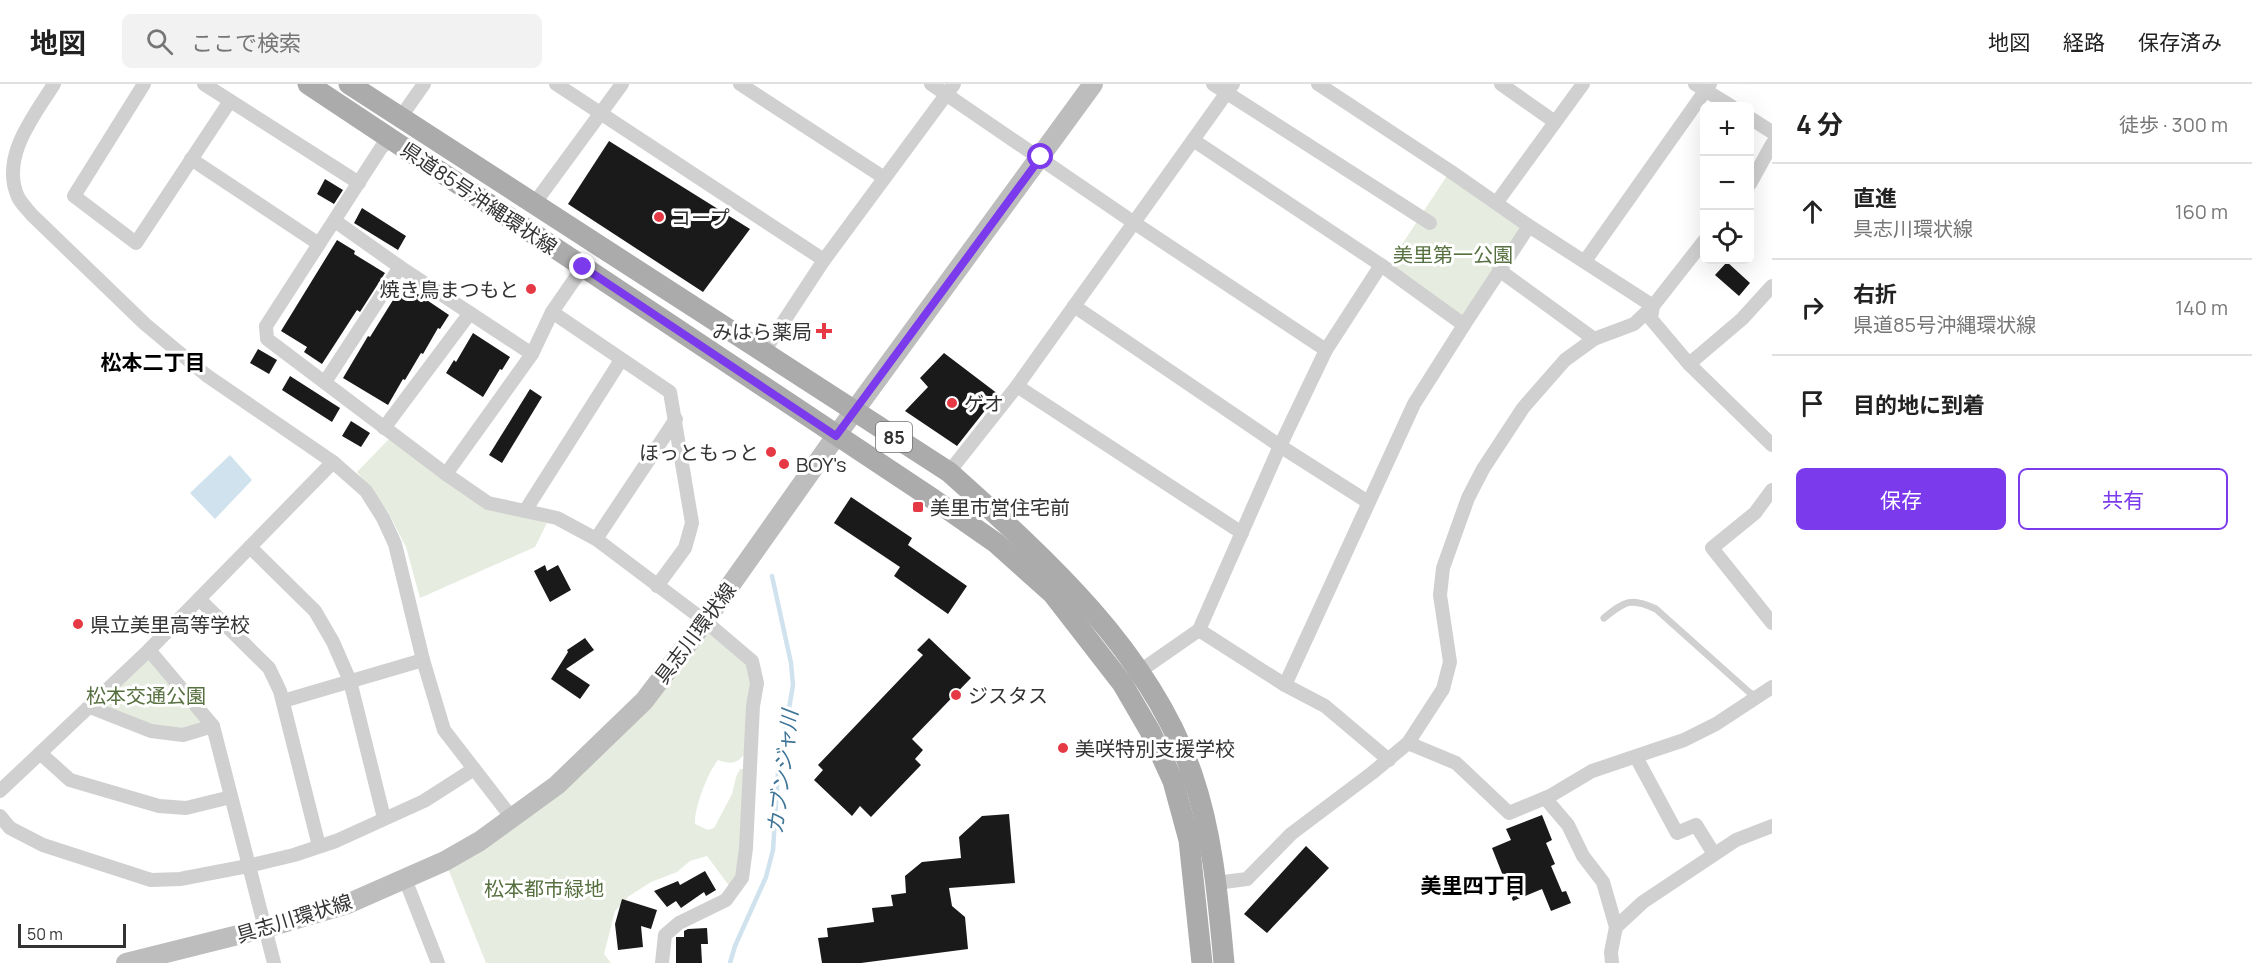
<!DOCTYPE html>
<html lang="ja">
<meta charset="utf-8">
<style>
body{margin:0;font-family:Manrope,"Noto Sans JP",sans-serif;background:#f2f2f2;color:#222}
.controls{position:absolute;right:18px;top:18px;display:grid;overflow:hidden;border-radius:9px;box-shadow:0 6px 24px #0002}
.controls button{width:54px;height:54px;display:grid;place-items:center;padding:0;border:0;border-bottom:2px solid #e0e0e0;background:#fff;color:#222;font:30px sans-serif}
.scale{position:absolute;left:18px;bottom:15px;width:108px;box-sizing:border-box;padding-left:6px;border:3px solid #333;border-top:0;font-size:16px;line-height:21px;white-space:nowrap;color:#333;-webkit-text-stroke:4px #fff;paint-order:stroke}
.stop{position:absolute;width:18px;height:18px;margin:-14px;border:4px solid #7c3aed;border-radius:50%;background:#fff}
.stop.end{background:#7c3aed;border-color:#fff;box-shadow:0 2px 6px #0008}
.list{margin:0;padding:0;list-style:none}
h2{display:flex;justify-content:space-between;align-items:center;height:78px;margin:0;padding:0 24px;font-size:26px}
h2 small{font-size:20px;font-weight:400;color:#767676}
.list li{display:grid;grid-template-columns:39px 1fr auto;gap:18px;align-items:center;box-sizing:border-box;height:96px;padding:0 24px;border-top:2px solid #e0e0e0}
.list b{display:block;font-size:22px;white-space:nowrap}
.list p{margin:0;font-size:20px;white-space:nowrap;color:#767676}
.list em{font-size:20px;font-style:normal;color:#767676}
.actions{display:flex;gap:12px;padding:18px 24px}
.actions a{flex:1;padding:14px 0;border:2px solid #7c3aed;border-radius:9px;text-align:center;font-size:21px;color:#7c3aed}
.actions .main{background:#7c3aed;color:#fff}
.icon{flex:none;width:33px;height:33px;fill:none;stroke:currentColor;stroke-width:2;stroke-linecap:round;stroke-linejoin:round}
.map{position:relative;flex:none;width:1772px;height:879px;overflow:hidden}
header{display:flex;align-items:center;gap:36px;box-sizing:border-box;height:84px;padding:0 30px;background:#fff;border-bottom:2px solid #e0e0e0}
header strong{font-size:28px}
nav{display:flex;gap:33px;margin-inline-start:auto;font-size:21px}
.search{width:420px;height:54px;background:#f2f2f2;display:flex;align-items:center;gap:15px;box-sizing:border-box;padding:0 21px;border-radius:9px;color:#767676;font-size:22px}
main{display:flex}
aside{flex:1;background:#fff}
.map>svg:first-child{display:block}
.green{fill:#e6ecdf}
.water{fill:#cfe2ee}
.lines{fill:none;stroke-linecap:round;stroke-linejoin:round}
.stream{stroke:#cfe2ee;stroke-width:4.5}
.building{fill:#1a1a1a}
.service{stroke:#d0d0d0;stroke-width:7}
.minor{stroke:#d0d0d0;stroke-width:14}
.secondary{stroke:#bdbdbd;stroke-width:20}
.primary{stroke:#ababab;stroke-width:21}
.route{stroke:#7c3aed;stroke-width:8}
.poi-dot{fill:#e63946;stroke:#fff;stroke-width:2}
.labels{text-anchor:middle;dominant-baseline:central;stroke-width:6;stroke-linejoin:round;paint-order:stroke}
.shield{fill:#fff;stroke:#707070;stroke-width:1.5}
.shield-label{font-size:18px;font-weight:bold;fill:#333}
.street-label{font-size:20px;fill:#333;stroke:#fff}
.poi-label{font-size:20px;fill:#333;stroke:#fff;text-anchor:start}
.park-label{font-size:20px;fill:#56703f;stroke:#fff}
.neighbourhood-label{font-size:21px;font-weight:bold;fill:#000;stroke:#fff}
.water-label{font-size:21px;font-style:italic;fill:#3f7597;stroke:#fff}
</style>
<header>
<strong>地図</strong>
<div class="search"><svg class="icon" aria-label="search" viewBox="0 0 24 24"><circle cx="10" cy="10" r="6"/><path d="M15 15l6 6"/></svg>ここで検索</div>
<nav><a>地図</a><a>経路</a><a>保存済み</a></nav>
</header>
<main>
<div class="map">
<svg width="1772" height="879" viewBox="0 0 1772 879">
<rect width="100%" height="100%" fill="#fff"/>
<g class="green">
<polygon points="1450,87 1529,142 1464,241 1386,185"/>
<polygon points="390,354 483,424 547,439 535,463 420,514 406,463 388,428 357,388"/>
<path d="M705,537L752,577L751,664C738,676 737,683 718,676C708,688 694,724 695,740L708,746L714,744L732,710L736,693L740,685H750L746,764L733,807L707,772L690,777L677,788L651,798L629,812L615,827L604,870L611,879H486L445,777L557,701Z"/>
<polygon points="149,566 213,642 183,651 90,623"/>
</g>
<polygon class="water" points="230,371 252,396 215,435 190,409"/>
<g class="lines">
<polyline class="stream" points="730,879 735,862 766,793 773,766 778,689 793,601 791,579 772,492"/>
</g>
<g class="building">
<polygon points="609,57 750,145 703,208 568,120"/>
<polygon points="325,95 343,106 334,120 317,110"/>
<polygon points="362,124 406,152 398,166 354,139"/>
<polygon points="337,156 355,167 354,170 385,189 360,228 357,226 322,280 304,268 307,263 281,247"/>
<polygon points="1727,178 1750,199 1739,212 1715,191"/>
<polygon points="403,200 449,231 440,245 438,244 423,270 421,269 405,296 403,295 388,321 343,294 368,252 370,253"/>
<polygon points="473,249 510,273 502,286 500,285 483,313 446,289 454,276 456,278"/>
<polygon points="258,265 277,276 269,290 250,279"/>
<polygon points="944,269 998,310 957,362 905,327 928,303 920,294"/>
<polygon points="290,292 340,324 332,338 282,306"/>
<polygon points="530,305 542,313 502,379 489,371"/>
<polygon points="351,337 370,349 361,363 342,352"/>
<polygon points="851,413 912,454 908,461 967,502 948,530 894,492 900,483 834,439"/>
<polygon points="545,481 547,487 558,481 571,506 550,518 534,487"/>
<polygon points="585,554 594,566 566,585 590,601 580,615 551,595 568,568 567,566"/>
<polygon points="929,554 971,594 912,655 923,666 915,675 921,681 871,733 860,722 852,732 814,696 823,686 818,681 923,571 917,566"/>
<polygon points="1009,730 1015,799 949,804 952,822 965,833 968,865 861,879 822,879 818,854 828,853 827,844 874,838 872,824 893,822 891,811 906,809 905,792 922,778 961,774 959,753 982,732"/>
<polygon points="1542,731 1552,756 1546,759 1555,780 1551,782 1562,808 1566,807 1571,819 1551,827 1542,805 1513,817 1492,764 1511,756 1506,745"/>
<polygon points="1306,762 1329,784 1267,849 1244,830"/>
<polygon points="705,787 716,806 706,812 704,808 681,824 676,817 667,823 654,807 678,797 680,801"/>
<polygon points="622,815 657,826 651,845 641,842 643,863 618,866 615,840"/>
<polygon points="707,844 708,860 701,860 702,879 676,879 676,853 684,853 684,847 688,845"/>
</g>
<g class="lines">
<path class="service" d="M1604,534C1625,517 1631,513 1656,525L1750,609L1756,612"/>
<g class="minor">
<path d="M54,0C34,32 0,73 18,113C21,119 27,125 32,131L145,240L206,291L333,378L366,407L383,434L395,460L423,576L444,646L512,734"/>
<polyline points="144,0 74,112 136,159 230,17"/>
<polyline points="204,0 359,99"/>
<polyline points="556,0 824,176 954,0"/>
<polyline points="740,0 883,93"/>
<polyline points="931,0 1133,138 1326,266"/>
<polyline points="1213,0 1430,139"/>
<polyline points="1318,0 1450,87 1529,142 1653,222 1651,235 1689,280 1772,361"/>
<polyline points="1501,0 1555,38"/>
<polyline points="1695,0 1731,22"/>
<polyline points="400,34 424,0"/>
<polyline points="1750,34 1772,48"/>
<polyline points="390,55 381,64 266,242 267,255 446,390 488,419 557,434 596,455 705,537 752,577 757,599 753,622 746,764 742,794 726,816 679,839 665,851 662,879"/>
<polyline points="1193,56 1233,0"/>
<polyline points="191,75 319,160"/>
<polyline points="1750,100 1772,60"/>
<polyline points="1497,118 1583,0"/>
<polyline points="534,120 622,0"/>
<polyline points="335,137 400,183 532,270"/>
<polyline points="1585,177 1710,0"/>
<polyline points="1499,186 1594,255"/>
<polyline points="1074,222 1280,362 1368,418"/>
<polyline points="552,228 670,308 692,439 685,464 657,502"/>
<polyline points="1464,241 1529,142"/>
<polyline points="763,269 824,176"/>
<polyline points="1689,280 1742,235 1772,202"/>
<polyline points="325,298 400,183"/>
<polyline points="384,344 470,229"/>
<polyline points="949,388 1017,302"/>
<polyline points="446,390 532,270 552,228 583,183"/>
<polyline points="1772,406 1755,429 1712,464 1772,539"/>
<polyline points="525,427 621,276"/>
<polyline points="1242,449 1017,302 1193,56 1381,181 1464,241 1414,320 1285,601"/>
<polyline points="596,455 676,335"/>
<polyline points="250,463 315,527 333,558 350,597 384,734"/>
<polyline points="199,515 269,584 280,607 319,762"/>
<polyline points="1199,546 1285,601 1325,622 1389,676"/>
<polyline points="149,566 213,642 274,879"/>
<polyline points="1140,587 1199,546 1280,362 1326,266 1381,181"/>
<polyline points="283,617 423,576"/>
<polyline points="90,623 151,647 183,651 213,642"/>
<polyline points="1408,659 1456,679 1509,729 1550,712 1592,687 1684,656 1716,640 1772,603"/>
<polyline points="40,669 70,696 159,722 186,724 231,713"/>
<polyline points="1636,673 1677,749 1696,741 1714,770"/>
<polyline points="0,707 149,566 333,378"/>
<polyline points="1545,714 1568,741 1583,772 1603,798 1616,843 1611,868 1612,879"/>
<polyline points="0,732 10,744 43,761 151,796 180,795 248,782 294,771 336,757 424,717 474,685"/>
<polyline points="405,795 438,879"/>
<polyline points="1216,799 1247,795 1291,750 1372,689 1408,659 1443,605 1450,578 1440,511 1443,484 1468,414 1483,385 1523,324 1565,276 1594,255 1634,240 1653,222 1704,157"/>
<polyline points="1616,843 1643,818 1736,756 1772,742"/>
</g>
<polyline class="secondary" points="126,879 266,844 345,821 445,777 480,757 557,701 644,617 705,537 836,352 1093,0"/>
<g class="primary">
<polyline points="308,0 933,415 996,459 1053,510 1122,599 1150,647 1173,697 1189,756 1202,879"/>
<path d="M349,0L949,388C1044,473 1149,566 1192,690C1213,751 1218,815 1224,879"/>
</g>
</g>
<g class="lines">
<polyline class="route" points="583,183 836,352 1041,73"/>
</g>
<g class="poi-dot">
<circle cx="659" cy="133" r="6"/>
<circle cx="531" cy="205" r="6"/>
<path d="M821 238h6v6h6v6h-6v6h-6v-6h-6v-6h6z"/>
<circle cx="952" cy="319" r="6"/>
<circle cx="771" cy="368" r="6"/>
<circle cx="784" cy="380" r="6"/>
<rect x="912" y="417" width="12" height="12" rx="3"/>
<circle cx="78" cy="540" r="6"/>
<circle cx="956" cy="611" r="6"/>
<circle cx="1063" cy="664" r="6"/>
</g>
<g class="labels">
<rect class="shield" x="876" y="338" width="36" height="30" rx="4.5"/>
<g class="shield-label">
<text x="894" y="353">85</text>
</g>
<g class="street-label">
<text transform="translate(479 114) rotate(34)">県道85号沖縄環状線</text>
<text transform="translate(695 549) rotate(-53)">具志川環状線</text>
<text transform="translate(294 834) rotate(-17)">具志川環状線</text>
</g>
<g class="poi-label">
<text x="671" y="133">コープ</text>
<text x="519" y="205" text-anchor="end">焼き鳥まつもと</text>
<text x="812" y="247" text-anchor="end">みはら薬局</text>
<text x="964" y="319">ゲオ</text>
<text x="759" y="368" text-anchor="end">ほっともっと</text>
<text x="796" y="380">BOY's</text>
<text x="930" y="423">美里市営住宅前</text>
<text x="90" y="540">県立美里高等学校</text>
<text x="968" y="611">ジスタス</text>
<text x="1075" y="664">美咲特別支援学校</text>
</g>
<g class="park-label">
<text x="1453" y="170">美里第一公園</text>
<text x="146" y="611">松本交通公園</text>
<text x="544" y="804">松本都市緑地</text>
</g>
<g class="neighbourhood-label">
<text x="153" y="278">松本二丁目</text>
<text x="1473" y="801">美里四丁目</text>
</g>
<g class="water-label">
<text transform="translate(782 688) rotate(-83)">カブンジャ川</text>
</g>
</g>
</svg>
<div class="controls">
<button>+</button>
<button>−</button>
<button><svg class="icon" aria-label="locate" viewBox="0 0 24 24"><circle cx="12" cy="12" r="6"/><path d="M12 2v4M12 18v4M2 12h4M18 12h4"/></svg></button>
</div>
<div class="scale">50 m</div>
<div class="stop" style="left:1041px;top:73px"></div>
<div class="stop end" style="left:583px;top:183px"></div>
</div>
<aside>
<h2>4 分<small>徒歩 · 300 m</small></h2>
<ul class="list">
<li><svg class="icon" aria-label="ahead" viewBox="0 0 24 24"><path d="M12 20V5M6 11l6-6 6 6"/></svg><div><b>直進</b><p>具志川環状線</p></div><em>160 m</em></li>
<li><svg class="icon" aria-label="right" viewBox="0 0 24 24"><path d="M7 20v-9h11M14 6l5 5-5 5"/></svg><div><b>右折</b><p>県道85号沖縄環状線</p></div><em>140 m</em></li>
<li><svg class="icon" aria-label="arrive" viewBox="0 0 24 24"><path d="M6 21V4h12l-3 4 3 4H6"/></svg><div><b>目的地に到着</b></div></li>
</ul>
<div class="actions"><a class="main">保存</a><a>共有</a></div>
</aside>
</main>
